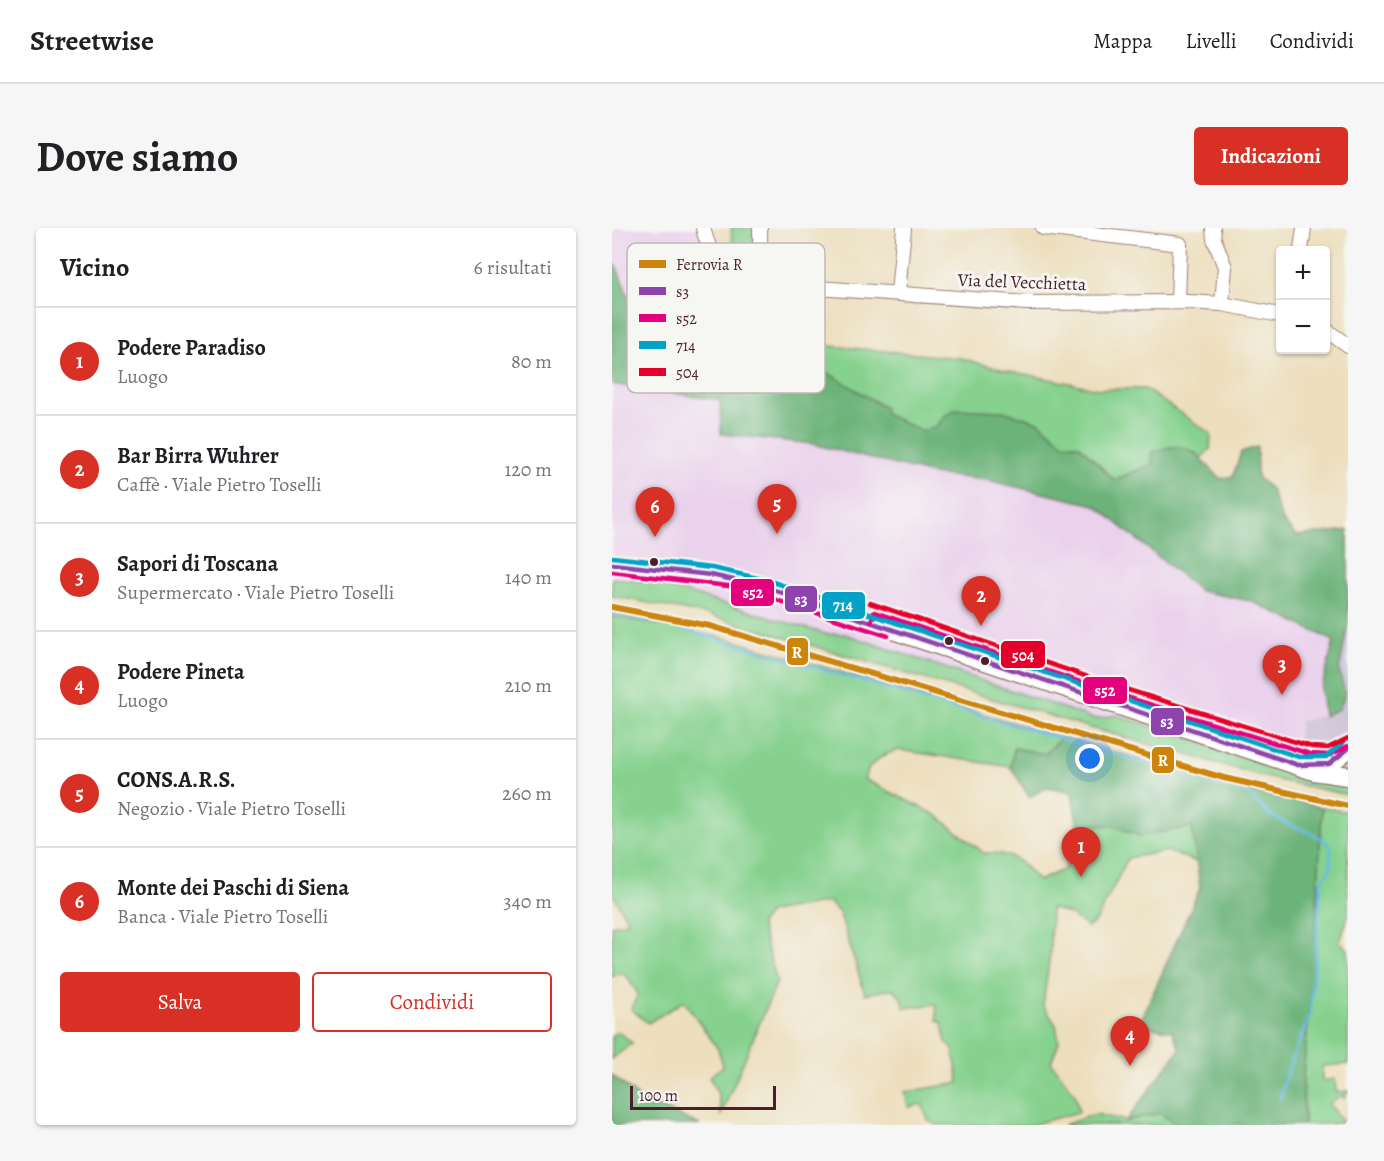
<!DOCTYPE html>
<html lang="it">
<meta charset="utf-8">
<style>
body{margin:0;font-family:Alegreya,serif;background:#f6f6f6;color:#202124}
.controls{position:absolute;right:18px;top:18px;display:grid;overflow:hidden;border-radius:6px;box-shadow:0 2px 4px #0004}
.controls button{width:54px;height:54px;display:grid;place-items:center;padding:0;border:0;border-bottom:2px solid #e0e0e0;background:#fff;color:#202124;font:30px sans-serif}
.scale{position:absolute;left:18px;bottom:15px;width:146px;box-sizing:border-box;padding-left:6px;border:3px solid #4a1f2b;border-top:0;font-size:16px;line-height:21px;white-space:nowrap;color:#4a1f2b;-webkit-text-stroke:4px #f6f6f2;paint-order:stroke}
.you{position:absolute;left:478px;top:531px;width:21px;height:21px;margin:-15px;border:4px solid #fff;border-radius:50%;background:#1a73e8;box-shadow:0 0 0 9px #1a73e833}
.badge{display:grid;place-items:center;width:39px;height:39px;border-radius:50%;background:#d93025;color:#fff;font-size:20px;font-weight:700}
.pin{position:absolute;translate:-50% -50px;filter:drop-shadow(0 2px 3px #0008)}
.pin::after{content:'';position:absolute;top:32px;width:21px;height:18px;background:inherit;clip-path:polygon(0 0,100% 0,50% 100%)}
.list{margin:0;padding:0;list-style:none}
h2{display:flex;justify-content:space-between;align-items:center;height:78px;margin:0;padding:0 24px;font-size:26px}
h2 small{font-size:20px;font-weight:400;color:#757577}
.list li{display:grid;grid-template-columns:39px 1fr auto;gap:18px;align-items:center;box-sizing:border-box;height:108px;padding:0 24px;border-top:2px solid #e0e0e0}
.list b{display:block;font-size:22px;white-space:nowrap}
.list p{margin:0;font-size:20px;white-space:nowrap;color:#757577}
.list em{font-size:20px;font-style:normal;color:#757577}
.actions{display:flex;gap:12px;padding:18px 24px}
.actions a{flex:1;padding:14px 0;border:2px solid #d93025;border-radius:6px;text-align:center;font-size:21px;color:#d93025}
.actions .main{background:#d93025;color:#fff}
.map{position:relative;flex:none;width:736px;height:897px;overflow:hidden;border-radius:6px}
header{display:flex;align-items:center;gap:36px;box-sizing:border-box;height:84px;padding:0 30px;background:#fff;border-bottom:2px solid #e0e0e0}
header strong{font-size:28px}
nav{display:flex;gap:33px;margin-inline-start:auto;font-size:21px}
.intro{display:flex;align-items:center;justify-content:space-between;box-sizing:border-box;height:144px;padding:0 36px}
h1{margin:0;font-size:42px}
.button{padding:15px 27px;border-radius:6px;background:#d93025;color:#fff;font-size:21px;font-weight:700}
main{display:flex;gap:36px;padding:0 36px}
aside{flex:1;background:#fff;border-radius:6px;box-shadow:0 2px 4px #0004}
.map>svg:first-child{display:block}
.built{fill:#ead1ec}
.industrial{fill:#cabfd6}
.green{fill:#86d18e;stroke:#68785c;stroke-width:1.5}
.forest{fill:#6cb379;stroke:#5b6952;stroke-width:1.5}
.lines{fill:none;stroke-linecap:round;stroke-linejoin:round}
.stream{stroke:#66bce2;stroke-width:3}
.minor-casing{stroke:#9c7f74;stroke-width:16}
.major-casing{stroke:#9c7f74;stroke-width:21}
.minor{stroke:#fff;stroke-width:14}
.major{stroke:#fff;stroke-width:18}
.bus-1-casing{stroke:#f6f6f2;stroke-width:9}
.bus-2-casing{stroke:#f6f6f2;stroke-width:9}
.bus-3-casing{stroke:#f6f6f2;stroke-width:9}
.bus-4-casing{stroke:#f6f6f2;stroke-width:9}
.bus-1{stroke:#8e44ad;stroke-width:4.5}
.bus-2{stroke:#e5007d;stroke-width:4.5}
.bus-3{stroke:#04a2c6;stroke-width:4.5}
.bus-4{stroke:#e4002b;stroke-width:4.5}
.rail-1-casing{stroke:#f6f6f2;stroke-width:10}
.rail-1{stroke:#cc840b;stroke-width:6}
.bus-dot{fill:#4a1f2b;stroke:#f6f6f2;stroke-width:2}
.labels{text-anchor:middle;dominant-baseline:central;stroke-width:6;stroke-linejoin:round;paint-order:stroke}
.street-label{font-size:18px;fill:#4a1f2b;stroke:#f6f6f2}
.key{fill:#f6f6f2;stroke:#c2b6b6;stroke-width:1.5}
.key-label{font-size:16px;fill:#4a1f2b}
.line-badge{stroke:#f6f6f2;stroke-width:2}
.badge-label{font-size:16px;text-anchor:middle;font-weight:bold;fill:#fff}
</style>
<header>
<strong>Streetwise</strong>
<nav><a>Mappa</a><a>Livelli</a><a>Condividi</a></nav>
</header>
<div class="intro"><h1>Dove siamo</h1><a class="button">Indicazioni</a></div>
<main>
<aside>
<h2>Vicino<small>6 risultati</small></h2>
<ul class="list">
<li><span class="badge">1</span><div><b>Podere Paradiso</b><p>Luogo</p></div><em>80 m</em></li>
<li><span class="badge">2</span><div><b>Bar Birra Wuhrer</b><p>Caffè · Viale Pietro Toselli</p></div><em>120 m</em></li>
<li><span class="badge">3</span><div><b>Sapori di Toscana</b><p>Supermercato · Viale Pietro Toselli</p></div><em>140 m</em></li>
<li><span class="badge">4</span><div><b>Podere Pineta</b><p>Luogo</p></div><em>210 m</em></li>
<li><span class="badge">5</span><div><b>CONS.A.R.S.</b><p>Negozio · Viale Pietro Toselli</p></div><em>260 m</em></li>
<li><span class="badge">6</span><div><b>Monte dei Paschi di Siena</b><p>Banca · Viale Pietro Toselli</p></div><em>340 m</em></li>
</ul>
<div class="actions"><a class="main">Salva</a><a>Condividi</a></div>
</aside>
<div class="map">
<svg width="736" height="897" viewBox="0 0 736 897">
<rect width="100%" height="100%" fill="#f6f6f2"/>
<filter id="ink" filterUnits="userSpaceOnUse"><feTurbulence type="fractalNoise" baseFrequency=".0167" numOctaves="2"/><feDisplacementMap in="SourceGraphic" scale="12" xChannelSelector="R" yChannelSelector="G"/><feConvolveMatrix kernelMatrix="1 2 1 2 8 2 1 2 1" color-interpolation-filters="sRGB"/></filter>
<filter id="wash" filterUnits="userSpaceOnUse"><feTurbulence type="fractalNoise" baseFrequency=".008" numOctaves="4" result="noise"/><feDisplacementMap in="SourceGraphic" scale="24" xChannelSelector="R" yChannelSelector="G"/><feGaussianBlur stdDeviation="1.35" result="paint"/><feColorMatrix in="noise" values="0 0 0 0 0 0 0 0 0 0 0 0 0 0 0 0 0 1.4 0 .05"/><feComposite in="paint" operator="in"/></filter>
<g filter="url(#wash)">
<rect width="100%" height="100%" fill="#eddfbe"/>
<g class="built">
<polygon points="0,0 87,0 115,46 73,96 30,104 4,37 0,22"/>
<polygon points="0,156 108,172 109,206 201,216 320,246 374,252 483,277 588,363 639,373 723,413 709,462 712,488 688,493 683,544 505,487 483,491 233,406 214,406 39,354 0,350"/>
</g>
<polygon class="industrial" points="736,395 736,554 683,544 688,493 720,486 733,466 727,442"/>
<g class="green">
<polygon points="119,0 141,0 143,26 121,27"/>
<polygon points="186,115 348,130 392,142 487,161 533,161 599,206 598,221 589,230 583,224 541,236 502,252 467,217 451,215 427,194 333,188 323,200 310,203 272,186 169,128"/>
<polygon points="0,350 39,354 214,406 233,406 483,491 505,487 650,534 736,554 736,567 661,551 479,500 97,387 0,368"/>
<path d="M0,388L113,410L450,509L433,526L402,520L399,539L287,522C271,526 257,534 252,551L324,587L372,625C399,624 410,632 426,653L453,641L465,595L501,598L528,608L580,598L585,634L555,623L516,630L484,693L476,699L457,686L439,680L438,726L431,777L444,797L447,814L439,834L463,866L467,884L418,897H323L316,892L310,876L296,879L293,864L347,855L341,821L334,814L330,795L325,792L324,776L292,780L291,772L281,761L253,766L228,686L217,674L158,684L148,696L165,754L109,887L106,866L97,849L111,838L106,821L72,773L36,795L19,781L26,766L14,747L8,745L0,749V697L16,694L0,664Z"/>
<polygon points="710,579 736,584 736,688 728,714 736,721 736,836 710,838 710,853 723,851 724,864 736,863 732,870 730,867 717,876 730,892 729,895 692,897 691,847 702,735"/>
<polygon points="7,804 20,815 0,831 0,807"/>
<polygon points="547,885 567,897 451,897 484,886 514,893"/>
</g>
<g class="forest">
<path d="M4,37L30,104L73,96L111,106L169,128L203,137L272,179L273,186L310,203L323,200L333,188L343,181L391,183L427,194L451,215L467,217L502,252L541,236L539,225C577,208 583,226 609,251L621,248L629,224L645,219V249L659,261L670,292L684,308L736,302V395L727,442L733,466L727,481L712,488L709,462L722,413L639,373L588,363L483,277L374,252L320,246L201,216L109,206L108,172L0,156V39Z"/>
<polygon points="450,509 656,568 710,579 702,735 691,847 692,897 567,897 547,885 514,893 568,821 560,803 527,797 588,660 580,599 528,608 501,598 465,595 460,564 436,559 417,569 399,539 402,520 433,526"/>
<polygon points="0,847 28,870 88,897 0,897"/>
</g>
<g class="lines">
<path class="stream" d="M0,385L57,397L633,564C644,569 648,580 657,586C677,600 702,601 719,619L718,641L709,654L698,787L676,842L668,871"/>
</g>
</g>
<g filter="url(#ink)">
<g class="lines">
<g class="minor-casing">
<g id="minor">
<path d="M91,0C99,33 114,49 149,56L415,75L576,74L610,76L668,87"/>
<polyline points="148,0 149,56"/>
<polyline points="431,0 568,16 566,74"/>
<polyline points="601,0 602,11 613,39 610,76"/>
<polyline points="689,22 692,0"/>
<polyline points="286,65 292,0"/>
<polyline points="714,102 736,118"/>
</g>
</g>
<g class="major-casing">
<g id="major">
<polyline points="0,336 99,347 153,359 702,543 736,548"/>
<polyline points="697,538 717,536 736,521"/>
</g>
</g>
<use href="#minor" class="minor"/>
<use href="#major" class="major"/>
<g class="bus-1-casing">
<polyline id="bus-1" points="0,336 99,347 153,359 686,537 717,536 736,521"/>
</g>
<g class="bus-2-casing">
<g id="bus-2">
<polyline points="0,344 124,359 276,408"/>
<polyline points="259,394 262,384 495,463 698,526 718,527 736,518"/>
</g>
</g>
<g class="bus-3-casing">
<polyline id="bus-3" points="1,329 100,340 155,352 687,529 714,529 731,515"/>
</g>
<g class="bus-4-casing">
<polyline id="bus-4" points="258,375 497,456 700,519 716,520 736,510"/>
</g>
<use href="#bus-1" class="bus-1"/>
<use href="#bus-2" class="bus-2"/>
<use href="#bus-3" class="bus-3"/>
<use href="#bus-4" class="bus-4"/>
<g class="rail-1-casing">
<polyline id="rail-1" points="0,379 98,398 612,550 736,578"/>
</g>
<use href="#rail-1" class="rail-1"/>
</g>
</g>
<g class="bus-dot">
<circle cx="42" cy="334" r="5"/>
<circle cx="337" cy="413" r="5"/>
<circle cx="373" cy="433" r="5"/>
</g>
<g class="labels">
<g class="street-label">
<text transform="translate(410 54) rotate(2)">Via del Vecchietta</text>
</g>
</g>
<rect x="15" y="15" width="198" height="150" rx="9" class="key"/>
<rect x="27" y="32" width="27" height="8" fill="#cc840b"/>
<rect x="27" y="59" width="27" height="8" fill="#8e44ad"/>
<rect x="27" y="86" width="27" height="8" fill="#e5007d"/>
<rect x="27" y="113" width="27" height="8" fill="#04a2c6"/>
<rect x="27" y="140" width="27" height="8" fill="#e4002b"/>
<g class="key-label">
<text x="64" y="42">Ferrovia R</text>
<text x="64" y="69">s3</text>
<text x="64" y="96">s52</text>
<text x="64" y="123">714</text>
<text x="64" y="150">504</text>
</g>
<g class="line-badge">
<rect x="118" y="350" width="45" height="29" rx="6" fill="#e5007d"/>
<rect x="172" y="357" width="34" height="28" rx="6" fill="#8e44ad"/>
<rect x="209" y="363" width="45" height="29" rx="6" fill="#04a2c6"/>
<rect x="174" y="409" width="23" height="29" rx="6" fill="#cc840b"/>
<rect x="388" y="412" width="46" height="29" rx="6" fill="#e4002b"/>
<rect x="470" y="448" width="46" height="29" rx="6" fill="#e5007d"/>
<rect x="538" y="479" width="35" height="29" rx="6" fill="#8e44ad"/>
<rect x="539" y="518" width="24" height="28" rx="6" fill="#cc840b"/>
</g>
<g class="badge-label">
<text x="141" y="370">s52</text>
<text x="189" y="377">s3</text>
<text x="231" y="383">714</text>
<text x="185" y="430">R</text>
<text x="411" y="433">504</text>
<text x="493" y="468">s52</text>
<text x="555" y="499">s3</text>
<text x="551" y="538">R</text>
</g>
</svg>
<div class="controls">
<button>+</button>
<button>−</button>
</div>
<div class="scale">100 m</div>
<div class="you"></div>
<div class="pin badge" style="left:469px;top:649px">1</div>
<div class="pin badge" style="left:369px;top:398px">2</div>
<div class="pin badge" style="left:670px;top:467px">3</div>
<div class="pin badge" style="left:518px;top:838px">4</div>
<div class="pin badge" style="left:165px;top:306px">5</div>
<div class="pin badge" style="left:43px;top:309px">6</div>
</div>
</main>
